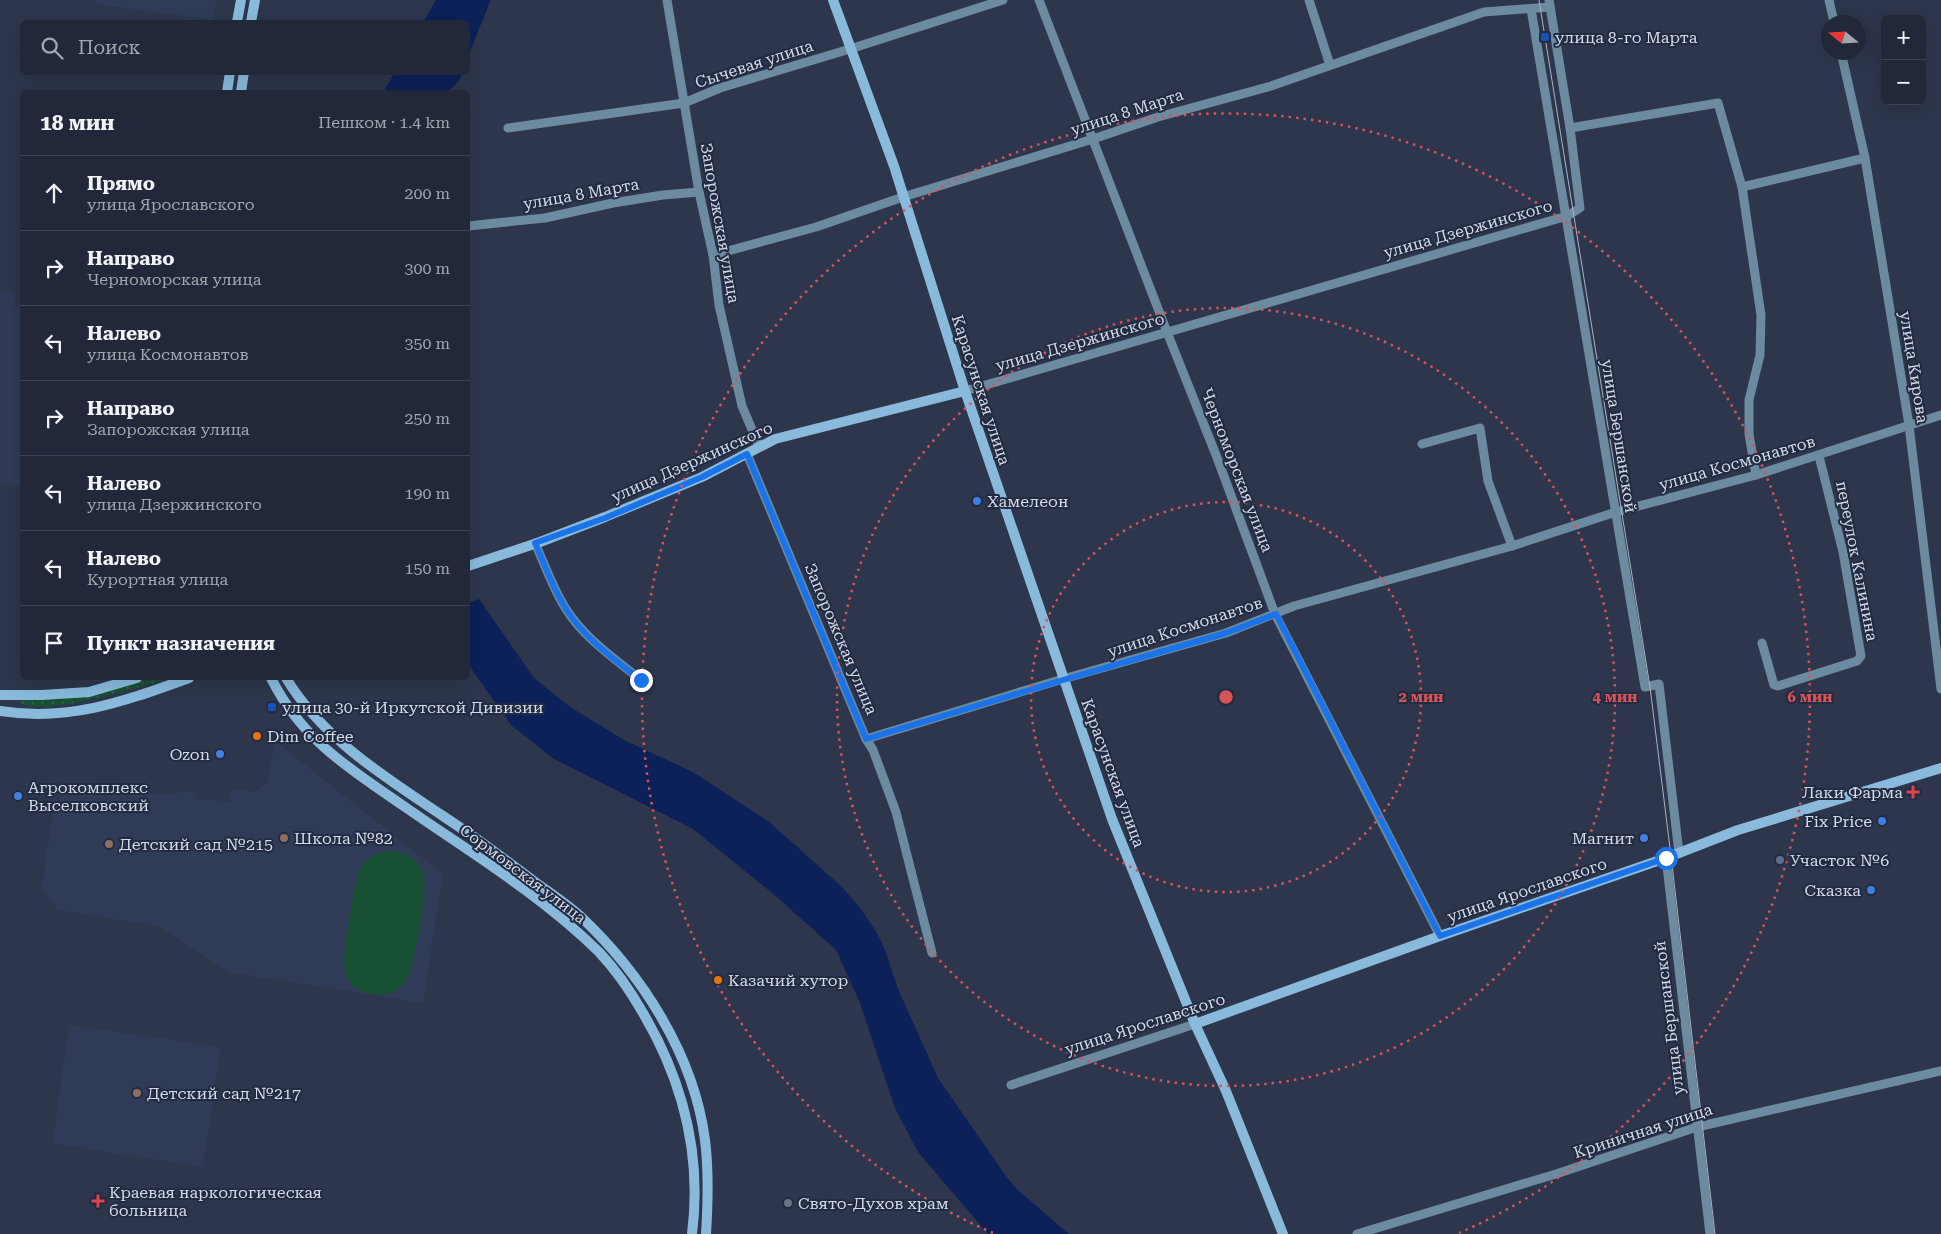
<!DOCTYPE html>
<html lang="ru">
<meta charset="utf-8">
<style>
body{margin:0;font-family:"Roboto Serif",serif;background:#2a3041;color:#f1f3f6}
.controls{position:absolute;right:15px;top:15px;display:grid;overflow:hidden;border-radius:8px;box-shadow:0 5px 20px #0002}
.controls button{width:45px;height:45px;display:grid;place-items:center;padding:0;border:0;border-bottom:1px solid #3f4453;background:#222839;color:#f1f3f6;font:25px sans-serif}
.compass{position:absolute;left:1821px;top:15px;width:45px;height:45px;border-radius:50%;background:#222839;box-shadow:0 5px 20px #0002;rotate:288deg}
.stop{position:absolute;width:15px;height:15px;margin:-11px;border:4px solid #1a73e8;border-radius:50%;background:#fff}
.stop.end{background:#1a73e8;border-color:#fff;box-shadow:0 1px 5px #0008}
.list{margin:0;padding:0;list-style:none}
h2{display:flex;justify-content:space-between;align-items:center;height:65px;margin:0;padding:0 20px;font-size:21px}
h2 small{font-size:16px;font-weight:400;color:#a2a6ae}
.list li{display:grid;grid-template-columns:32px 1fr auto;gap:15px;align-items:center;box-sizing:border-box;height:75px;padding:0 20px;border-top:1px solid #3f4453}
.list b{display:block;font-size:19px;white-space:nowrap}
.list p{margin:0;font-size:16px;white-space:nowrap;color:#a2a6ae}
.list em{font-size:16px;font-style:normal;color:#a2a6ae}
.icon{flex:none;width:28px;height:28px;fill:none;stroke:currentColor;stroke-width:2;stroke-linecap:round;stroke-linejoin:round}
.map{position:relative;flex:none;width:1941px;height:1234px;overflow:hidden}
.search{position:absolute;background:#222839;box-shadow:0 5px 20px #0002;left:20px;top:20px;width:450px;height:55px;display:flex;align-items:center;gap:12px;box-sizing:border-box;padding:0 18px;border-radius:8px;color:#a2a6ae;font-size:19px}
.panel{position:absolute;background:#222839;box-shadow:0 5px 20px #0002;left:20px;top:90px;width:450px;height:590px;border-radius:8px}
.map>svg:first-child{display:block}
.built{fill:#303b58}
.grass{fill:url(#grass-dots)}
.garden{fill:#175032}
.water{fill:#0c2159}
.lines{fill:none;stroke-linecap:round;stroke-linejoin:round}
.street{stroke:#6c8ba0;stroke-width:9}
.secondary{stroke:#89badc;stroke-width:10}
.tram{stroke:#abb2c2;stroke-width:1}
.route{stroke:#1a73e8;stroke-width:6}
.ring{fill:none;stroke:#d65458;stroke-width:2.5;stroke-dasharray:2.5 5}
.transit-dot{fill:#1a4fb4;stroke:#232b42;stroke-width:2}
.shop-dot{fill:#3f7fe0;stroke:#232b42;stroke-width:2}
.food-dot{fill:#e8710a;stroke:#232b42;stroke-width:2}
.health-dot{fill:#e0444e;stroke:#232b42;stroke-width:2}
.education-dot{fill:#8d6e63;stroke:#232b42;stroke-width:2}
.service-dot{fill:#5c6f8a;stroke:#232b42;stroke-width:2}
.worship-dot{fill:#6b7280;stroke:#232b42;stroke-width:2}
.labels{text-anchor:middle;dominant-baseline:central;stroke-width:4;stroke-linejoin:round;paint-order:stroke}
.poi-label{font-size:16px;fill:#d4dae8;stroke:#232b42;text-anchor:start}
.street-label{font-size:16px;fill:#d4dae8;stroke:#232b42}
.centre{fill:#d65458;stroke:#232b42;stroke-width:2.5}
.ring-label{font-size:15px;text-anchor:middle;font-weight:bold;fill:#d65458;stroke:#232b42;stroke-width:4;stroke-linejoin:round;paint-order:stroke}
</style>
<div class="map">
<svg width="1941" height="1234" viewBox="0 0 1941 1234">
<defs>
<pattern id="grass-dots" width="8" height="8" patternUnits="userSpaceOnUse" patternTransform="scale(1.25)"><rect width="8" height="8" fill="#175032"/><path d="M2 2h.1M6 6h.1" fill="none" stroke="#386950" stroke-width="1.8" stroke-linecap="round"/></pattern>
</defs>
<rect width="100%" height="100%" fill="#2d364c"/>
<g class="built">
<polygon points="96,0 216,0 214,20 95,4"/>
<polygon points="0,291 15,293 14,307 22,308 22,486 0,483"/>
<polygon points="275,741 443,874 423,1003 228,972 158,926 57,910 42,887 54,801 78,786 176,795 179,791 196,792 196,798 229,802 232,789 253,792 268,782"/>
<polygon points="69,1025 221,1047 203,1167 57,1144 53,1140"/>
</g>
<path class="grass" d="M155,678H170C146,685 37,719 20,702L22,700C68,702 111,691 155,678Z"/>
<path class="garden" d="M389,851C404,852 417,858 423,872C429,887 414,972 404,983C396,992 384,996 373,994C333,988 345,949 349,922C352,906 354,889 358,873C364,860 375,852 389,851Z"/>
<g class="water">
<polygon points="436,0 491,0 468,56 468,22 423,22"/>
<polygon points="395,72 462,72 462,73 460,79 448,92 383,92"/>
<polygon points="479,599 534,678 570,707 626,741 693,772 768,821 842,887 860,908 876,931 885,950 898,989 938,1078 1008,1179 1019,1191 1069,1234 988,1234 918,1152 895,1108 860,1003 836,950 777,897 693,829 554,759 511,725 468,664 468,603"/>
</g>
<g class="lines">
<g class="street">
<polyline points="667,0 699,192 713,255 719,305 742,406 759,446"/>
<polyline points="1039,0 1167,332 1216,455 1275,614 1440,936"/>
<polyline points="1309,0 1330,65"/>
<polyline points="1829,0 1834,22"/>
<polyline points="1531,9 1645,687 1659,684 1679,853"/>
<polyline points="1841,52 1865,158 1909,425 1941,689"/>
<polyline points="508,128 684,103 720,88 850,49 1003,0"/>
<polyline points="1570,128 1718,103 1742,187 1761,315 1760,355 1749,400 1749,434 1756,475"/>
<polyline points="1742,187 1865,158"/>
<polyline points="468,226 545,218 613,203 663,195 699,192"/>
<polyline points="713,255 816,227 903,197 1093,139 1158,117 1271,86 1484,12 1550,7"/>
<polyline points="965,391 1567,216 1580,208 1570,128 1549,0"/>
<polyline points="1422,444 1480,428 1488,481 1512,546"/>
<polyline points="747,454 866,739 873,750 896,812 932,953"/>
<path d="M535,543C545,565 553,589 566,609C584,638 615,659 641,680"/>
<polyline points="1762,643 1774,685 1778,686 1857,661 1861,656 1843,552 1819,456"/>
<polyline points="866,739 1063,679 1226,633 1294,606 1512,546 1616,512 1756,475 1941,415"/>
<polyline points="1666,858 1710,1234"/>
<polyline points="1011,1085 1195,1024"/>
<polyline points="1357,1234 1556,1174 1697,1127 1941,1071"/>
</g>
<g class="secondary">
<polyline points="833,0 894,166 965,391 1112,819 1195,1024 1226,1091 1283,1234"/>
<polyline points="237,22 241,0"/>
<polyline points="251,22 255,0"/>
<polyline points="227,92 230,72"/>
<polyline points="241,92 244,72"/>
<polyline points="468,566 540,542 605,517 702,477 775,439 965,391"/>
<path d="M271,678C303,742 352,770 408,809C473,854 542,896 599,952C616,970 631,992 643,1013C683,1081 702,1155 692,1234"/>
<path d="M286,678C323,739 385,777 443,816C475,837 505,859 535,882C550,893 567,904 580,916C642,974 694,1055 705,1140C709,1171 708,1202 706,1234"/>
<polyline points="0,695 42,695 89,692 137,678"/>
<path d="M0,711C70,722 125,701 189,678"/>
<polyline points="1195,1024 1440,936 1666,858 1738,830 1941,768"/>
</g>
<polyline class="tram" points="1539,0 1650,687 1671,856 1715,1234"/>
</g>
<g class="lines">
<path class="route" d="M641,680C615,660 584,638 566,609C553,589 545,565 535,543L605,518L702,477L747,454L866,739L1063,680L1226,633L1276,614L1440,936L1666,858"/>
</g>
<g class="ring">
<circle cx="1226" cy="697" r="195"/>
<circle cx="1226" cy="697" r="389"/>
<path d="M993 1233A584 584 0 1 1 1459 1233"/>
</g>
<g class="transit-dot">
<rect x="1540" y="32" width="10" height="10" rx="2.5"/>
<rect x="267" y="702" width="10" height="10" rx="2.5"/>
</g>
<g class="shop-dot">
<circle cx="977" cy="501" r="5"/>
<circle cx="220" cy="754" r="5"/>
<circle cx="18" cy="796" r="5"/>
<circle cx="1882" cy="821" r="5"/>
<circle cx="1644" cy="838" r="5"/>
<circle cx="1871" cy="890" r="5"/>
</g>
<g class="food-dot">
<circle cx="257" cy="736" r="5"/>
<circle cx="718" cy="980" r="5"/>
</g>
<g class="health-dot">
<path d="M1910.5 784.5h5v5h5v5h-5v5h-5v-5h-5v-5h5z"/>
<path d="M95.5 1193.5h5v5h5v5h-5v5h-5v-5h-5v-5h5z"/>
</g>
<g class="education-dot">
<circle cx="284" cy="838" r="5"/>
<circle cx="109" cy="844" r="5"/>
<circle cx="137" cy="1093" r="5"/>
</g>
<circle class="service-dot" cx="1780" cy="860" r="5"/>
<circle class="worship-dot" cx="788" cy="1203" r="5"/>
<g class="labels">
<g class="poi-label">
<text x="1555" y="37">улица 8-го Марта</text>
<text x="987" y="501">Хамелеон</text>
<text x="282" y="707">улица 30-й Иркутской Дивизии</text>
<text x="267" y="736">Dim Coffee</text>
<text x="210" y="754" text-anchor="end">Ozon</text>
<text x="28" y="787">Агрокомплекс<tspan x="28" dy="18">Выселковский</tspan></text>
<text x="1903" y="792" text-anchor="end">Лаки Фарма</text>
<text x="1872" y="821" text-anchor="end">Fix Price</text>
<text x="294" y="838">Школа №82</text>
<text x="1634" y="838" text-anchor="end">Магнит</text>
<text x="119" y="844">Детский сад №215</text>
<text x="1790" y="860">Участок №6</text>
<text x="1861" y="890" text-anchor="end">Сказка</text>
<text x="728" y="980">Казачий хутор</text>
<text x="147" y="1093">Детский сад №217</text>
<text x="109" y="1192">Краевая наркологическая<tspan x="109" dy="18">больница</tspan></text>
<text x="798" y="1203">Свято-Духов храм</text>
</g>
<g class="street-label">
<text transform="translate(754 64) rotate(-18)">Сычевая улица</text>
<text transform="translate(1127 112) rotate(-18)">улица 8 Марта</text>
<text transform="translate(581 194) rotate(-10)">улица 8 Марта</text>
<text transform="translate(720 223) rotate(80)">Запорожская улица</text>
<text transform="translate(1468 229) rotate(-16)">улица Дзержинского</text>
<text transform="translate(1080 342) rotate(-16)">улица Дзержинского</text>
<text transform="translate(1914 367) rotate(81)">улица Кирова</text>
<text transform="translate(981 390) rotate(72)">Карасунская улица</text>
<text transform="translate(1619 436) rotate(81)">улица Бершанской</text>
<text transform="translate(692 462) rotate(-24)">улица Дзержинского</text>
<text transform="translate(1737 463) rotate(-16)">улица Космонавтов</text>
<text transform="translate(1237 470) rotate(69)">Черноморская улица</text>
<text transform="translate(1857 561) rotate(79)">переулок Калинина</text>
<text transform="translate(1185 627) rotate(-18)">улица Космонавтов</text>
<text transform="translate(841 639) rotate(67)">Запорожская улица</text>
<text transform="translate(1113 773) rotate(70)">Карасунская улица</text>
<text transform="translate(523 874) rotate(37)">Сормовская улица</text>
<text transform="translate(1527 890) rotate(-19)">улица Ярославского</text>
<text transform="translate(1669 1018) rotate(-97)">улица Бершанской</text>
<text transform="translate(1145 1024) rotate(-18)">улица Ярославского</text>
<text transform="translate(1643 1131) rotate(-18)">Криничная улица</text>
</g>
</g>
<circle cx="1226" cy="697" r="8" class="centre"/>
<g class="ring-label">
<text x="1421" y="702">2 мин</text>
<text x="1615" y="702">4 мин</text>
<text x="1810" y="702">6 мин</text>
</g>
</svg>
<div class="controls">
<button>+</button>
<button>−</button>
</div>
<svg class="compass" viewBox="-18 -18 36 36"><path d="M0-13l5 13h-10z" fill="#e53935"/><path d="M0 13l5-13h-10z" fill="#a2a6ae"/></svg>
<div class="stop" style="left:1666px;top:858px"></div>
<div class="stop end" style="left:641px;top:680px"></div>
<div class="search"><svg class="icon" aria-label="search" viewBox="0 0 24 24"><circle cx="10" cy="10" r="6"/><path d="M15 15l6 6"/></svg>Поиск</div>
<section class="panel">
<h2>18 мин<small>Пешком · 1.4 km</small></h2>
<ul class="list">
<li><svg class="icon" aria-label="ahead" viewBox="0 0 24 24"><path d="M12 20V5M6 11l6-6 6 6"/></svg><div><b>Прямо</b><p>улица Ярославского</p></div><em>200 m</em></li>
<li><svg class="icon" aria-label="right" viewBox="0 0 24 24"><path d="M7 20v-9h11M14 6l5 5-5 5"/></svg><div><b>Направо</b><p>Черноморская улица</p></div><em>300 m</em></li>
<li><svg class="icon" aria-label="left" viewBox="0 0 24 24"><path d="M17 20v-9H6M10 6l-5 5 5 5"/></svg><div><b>Налево</b><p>улица Космонавтов</p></div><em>350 m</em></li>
<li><svg class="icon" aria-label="right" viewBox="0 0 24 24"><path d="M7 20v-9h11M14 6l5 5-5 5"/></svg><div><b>Направо</b><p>Запорожская улица</p></div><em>250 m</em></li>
<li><svg class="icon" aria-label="left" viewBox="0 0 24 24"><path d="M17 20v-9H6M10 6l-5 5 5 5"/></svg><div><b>Налево</b><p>улица Дзержинского</p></div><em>190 m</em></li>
<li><svg class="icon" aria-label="left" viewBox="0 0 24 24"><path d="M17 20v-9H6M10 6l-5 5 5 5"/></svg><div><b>Налево</b><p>Курортная улица</p></div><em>150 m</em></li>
<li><svg class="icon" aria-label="arrive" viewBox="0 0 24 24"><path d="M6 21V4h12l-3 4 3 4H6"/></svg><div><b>Пункт назначения</b></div></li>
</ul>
</section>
</div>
